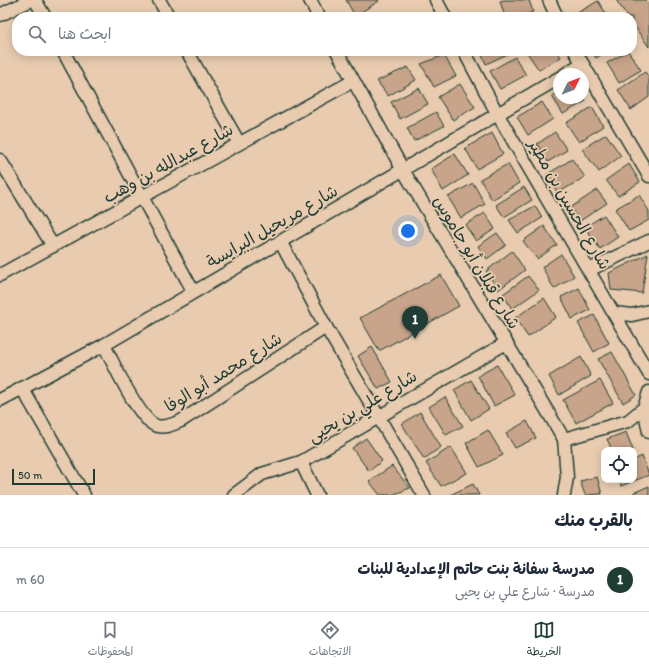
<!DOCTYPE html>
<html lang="ar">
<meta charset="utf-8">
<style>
body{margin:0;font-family:Itim,"Playpen Sans Arabic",sans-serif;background:#f2f2f3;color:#1f2937;direction:rtl}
.controls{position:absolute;right:12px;bottom:12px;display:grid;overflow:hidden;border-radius:8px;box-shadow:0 2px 10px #0003}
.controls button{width:36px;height:36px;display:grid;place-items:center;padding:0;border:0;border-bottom:1px solid #e0e1e3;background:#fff;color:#1f2937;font:20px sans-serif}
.compass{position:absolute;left:553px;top:68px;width:36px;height:36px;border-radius:50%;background:#fff;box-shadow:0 2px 10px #0003;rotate:47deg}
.scale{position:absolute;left:12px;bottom:10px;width:83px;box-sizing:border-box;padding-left:4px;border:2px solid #1f3d34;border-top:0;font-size:11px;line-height:14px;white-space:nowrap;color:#1f3d34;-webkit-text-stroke:3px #e9ccb0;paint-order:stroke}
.you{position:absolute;left:408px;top:231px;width:14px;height:14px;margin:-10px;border:3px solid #fff;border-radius:50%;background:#1a73e8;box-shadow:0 0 0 6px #1a73e833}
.badge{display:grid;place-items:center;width:26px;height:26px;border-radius:50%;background:#1f3d34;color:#fff;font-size:13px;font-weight:700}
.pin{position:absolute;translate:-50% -33px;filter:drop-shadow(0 1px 2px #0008)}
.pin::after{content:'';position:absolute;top:21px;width:14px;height:12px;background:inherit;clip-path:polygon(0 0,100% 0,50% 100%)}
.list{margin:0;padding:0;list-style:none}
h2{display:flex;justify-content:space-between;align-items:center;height:52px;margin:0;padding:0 16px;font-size:17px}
h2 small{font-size:13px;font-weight:400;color:#747a83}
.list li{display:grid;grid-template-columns:26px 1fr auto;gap:12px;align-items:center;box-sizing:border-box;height:64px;padding:0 16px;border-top:1px solid #e0e1e3}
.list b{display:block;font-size:15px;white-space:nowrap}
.list p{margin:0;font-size:13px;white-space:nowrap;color:#747a83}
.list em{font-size:13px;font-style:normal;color:#747a83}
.icon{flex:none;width:22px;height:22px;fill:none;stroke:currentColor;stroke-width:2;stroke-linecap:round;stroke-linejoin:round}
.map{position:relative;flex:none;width:649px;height:495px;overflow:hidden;direction:ltr}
.search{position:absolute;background:#fff;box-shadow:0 2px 10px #0003;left:12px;right:12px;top:12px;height:44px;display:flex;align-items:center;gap:10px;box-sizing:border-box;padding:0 14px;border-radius:16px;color:#747a83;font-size:15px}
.sheet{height:116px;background:#fff}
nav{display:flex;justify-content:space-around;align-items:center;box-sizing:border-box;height:56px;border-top:1px solid #e0e1e3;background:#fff;font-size:11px;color:#747a83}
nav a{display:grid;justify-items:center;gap:2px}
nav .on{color:#1f3d34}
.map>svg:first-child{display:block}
.building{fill:#c7a48a;stroke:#1f3d34}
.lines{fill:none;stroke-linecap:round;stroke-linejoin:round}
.street-casing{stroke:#1f3d34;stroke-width:15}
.street{stroke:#e9ccb0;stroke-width:12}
.labels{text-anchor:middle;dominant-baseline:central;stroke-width:3.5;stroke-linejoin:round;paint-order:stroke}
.street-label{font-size:17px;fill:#1f3d34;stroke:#e9ccb0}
</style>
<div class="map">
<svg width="649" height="495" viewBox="0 0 649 495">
<rect width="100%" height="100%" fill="#e9ccb0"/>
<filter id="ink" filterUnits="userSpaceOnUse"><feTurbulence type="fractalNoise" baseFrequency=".025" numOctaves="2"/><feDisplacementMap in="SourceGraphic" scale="8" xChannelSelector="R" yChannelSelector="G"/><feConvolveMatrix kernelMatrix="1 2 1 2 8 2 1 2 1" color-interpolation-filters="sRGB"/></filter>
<g filter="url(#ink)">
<g class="building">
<polygon points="346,0 378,0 379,1 355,16"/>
<polygon points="504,0 529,0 533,12 518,17 505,17 500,1"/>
<polygon points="616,0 646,0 649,4 649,47 632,23 632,17 628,17"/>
<polygon points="598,1 608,17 572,16"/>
<polygon points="480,51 514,51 486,64"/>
<polygon points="526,51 557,51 561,57 539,70"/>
<polygon points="591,51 608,51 596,58"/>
<polygon points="628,51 641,70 619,83 607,63"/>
<polygon points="444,55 456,76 434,87 421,64"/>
<polygon points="515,57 526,75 500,89 490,71"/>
<polygon points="408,67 416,80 388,96 377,81"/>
<polygon points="645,72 649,78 649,97 631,110 618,90"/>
<polygon points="460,84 475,107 453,120 438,97"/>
<polygon points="419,88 428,104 400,119 391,102"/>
<polygon points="559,92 559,98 583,98 583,95 586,101 563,114 552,96"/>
<polygon points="542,102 553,119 528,135 517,117"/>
<polygon points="592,107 603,126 579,142 566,123"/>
<polygon points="436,112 444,126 414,141 407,128"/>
<polygon points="555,132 567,150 548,162 537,144"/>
<polygon points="492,133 503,154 477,169 465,148"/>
<polygon points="606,134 621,156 599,172 582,149"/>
<polygon points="455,154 468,175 443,191 431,169"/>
<polygon points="572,159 585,177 558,193 546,175"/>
<polygon points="508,164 519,183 492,200 480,179"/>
<polygon points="629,164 640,182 618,196 606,180"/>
<polygon points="473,183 485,204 461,218 448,197"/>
<polygon points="524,187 532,200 504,217 496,205"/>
<polygon points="597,190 607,203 580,221 570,208"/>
<polygon points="639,195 649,211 649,220 629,231 615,209"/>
<polygon points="535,206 542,218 518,233 509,220"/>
<polygon points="485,213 495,229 476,241 465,225"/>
<polygon points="604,215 618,237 600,249 585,227"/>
<polygon points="544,226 557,245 537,259 523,241"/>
<polygon points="497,233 506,245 487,259 478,246"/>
<polygon points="512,251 525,270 498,290 486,271"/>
<polygon points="561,254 574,276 554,289 542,267"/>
<polygon points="648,254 642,293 611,290 609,273"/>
<polygon points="441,275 459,306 379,351 360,318"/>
<polygon points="528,276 539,290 512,309 503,294"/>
<polygon points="579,288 590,310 572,319 561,297"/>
<polygon points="544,298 556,317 528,337 515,318"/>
<polygon points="594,315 609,343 594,352 578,323"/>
<polygon points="372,347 392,382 378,389 358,356"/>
<polygon points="612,352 636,395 623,403 598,359"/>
<polygon points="581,357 591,376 559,395 549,376"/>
<polygon points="497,365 515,395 494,406 478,376"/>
<polygon points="471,380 489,409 471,420 454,390"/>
<polygon points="600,380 613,403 576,423 563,400"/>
<polygon points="445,397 463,426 446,435 429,407"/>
<polygon points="420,412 441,447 424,459 402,424"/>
<polygon points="527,421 536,438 515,448 506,433"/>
<polygon points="488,430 503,455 479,467 466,443"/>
<polygon points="626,432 633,450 612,450 607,439"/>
<polygon points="366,438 382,461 369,471 352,448"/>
<polygon points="451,447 467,473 441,486 426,463"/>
<polygon points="642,456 649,475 621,486 619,480 634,480 634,460"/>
<polygon points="392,466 410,488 392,495 380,495 369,481"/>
<polygon points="597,477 602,494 585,495 580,481"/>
<polygon points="473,484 479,495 450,495"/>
<polygon points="649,486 649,495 634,495 633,493"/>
</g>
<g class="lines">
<g class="street-casing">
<g id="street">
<polyline points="35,0 45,17"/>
<polyline points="159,0 169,17"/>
<polyline points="310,0 319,17"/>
<polyline points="436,0 445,17"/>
<polyline points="549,0 557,17"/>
<polyline points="0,15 31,0"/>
<polyline points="63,51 193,291"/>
<polyline points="187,51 239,143"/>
<polyline points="337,51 403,170 564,439 567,477 564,495"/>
<polyline points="464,51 498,115 649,374"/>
<polyline points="575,51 649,176"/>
<polyline points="565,74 581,64"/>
<polyline points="0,160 53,246"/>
<polyline points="280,241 326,327 424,495"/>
<polyline points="589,270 649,241"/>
<polyline points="0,275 353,81"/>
<polyline points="614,313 632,315 649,311"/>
<path d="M104,345C113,362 139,421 157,426C166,428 173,424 181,421L326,327"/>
<polyline points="22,388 84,495"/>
<polyline points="0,400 104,345 559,78"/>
<polyline points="644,408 649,432"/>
<polyline points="564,439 628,421 644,408 649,392"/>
<polyline points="301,462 317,495"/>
<polyline points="234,495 262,474 301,462 506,343"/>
</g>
</g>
<use href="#street" class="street"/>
</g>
</g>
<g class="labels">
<g class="street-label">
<text transform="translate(168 163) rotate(-29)">شارع عبدالله بن وهب</text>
<text transform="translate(570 204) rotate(60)">شارع الحسين بن مطير</text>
<text transform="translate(272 226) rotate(-30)">شارع مريحيل البرايسة</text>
<text transform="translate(477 262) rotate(59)">شارع قبلان أبو جاموس</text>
<text transform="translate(223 372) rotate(-32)">شارع محمد أبو الوفا</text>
<text transform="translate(362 406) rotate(-31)">شارع علي بن يحيى</text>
</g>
</g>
</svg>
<div class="controls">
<button><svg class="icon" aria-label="locate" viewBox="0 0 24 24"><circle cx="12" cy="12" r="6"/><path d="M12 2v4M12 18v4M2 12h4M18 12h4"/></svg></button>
</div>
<svg class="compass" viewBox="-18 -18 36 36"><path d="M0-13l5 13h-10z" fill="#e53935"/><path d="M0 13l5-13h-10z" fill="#747a83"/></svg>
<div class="scale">50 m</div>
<div class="you"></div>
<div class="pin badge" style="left:415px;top:339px">1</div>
<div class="search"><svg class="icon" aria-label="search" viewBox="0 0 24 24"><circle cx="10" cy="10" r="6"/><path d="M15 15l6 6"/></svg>ابحث هنا</div>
</div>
<section class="sheet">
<h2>بالقرب منك<small></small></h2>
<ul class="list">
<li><span class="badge">1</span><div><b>مدرسة سفانة بنت حاتم الإعدادية للبنات</b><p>مدرسة · شارع علي بن يحيى</p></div><em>60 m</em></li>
</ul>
</section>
<nav>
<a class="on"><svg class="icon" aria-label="map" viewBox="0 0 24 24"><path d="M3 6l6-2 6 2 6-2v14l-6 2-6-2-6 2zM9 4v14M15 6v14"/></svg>الخريطة</a>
<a><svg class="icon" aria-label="directions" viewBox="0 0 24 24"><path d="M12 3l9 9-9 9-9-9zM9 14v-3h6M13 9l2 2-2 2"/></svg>الاتجاهات</a>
<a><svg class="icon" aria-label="saved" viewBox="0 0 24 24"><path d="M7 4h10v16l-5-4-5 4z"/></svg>المحفوظات</a>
</nav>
